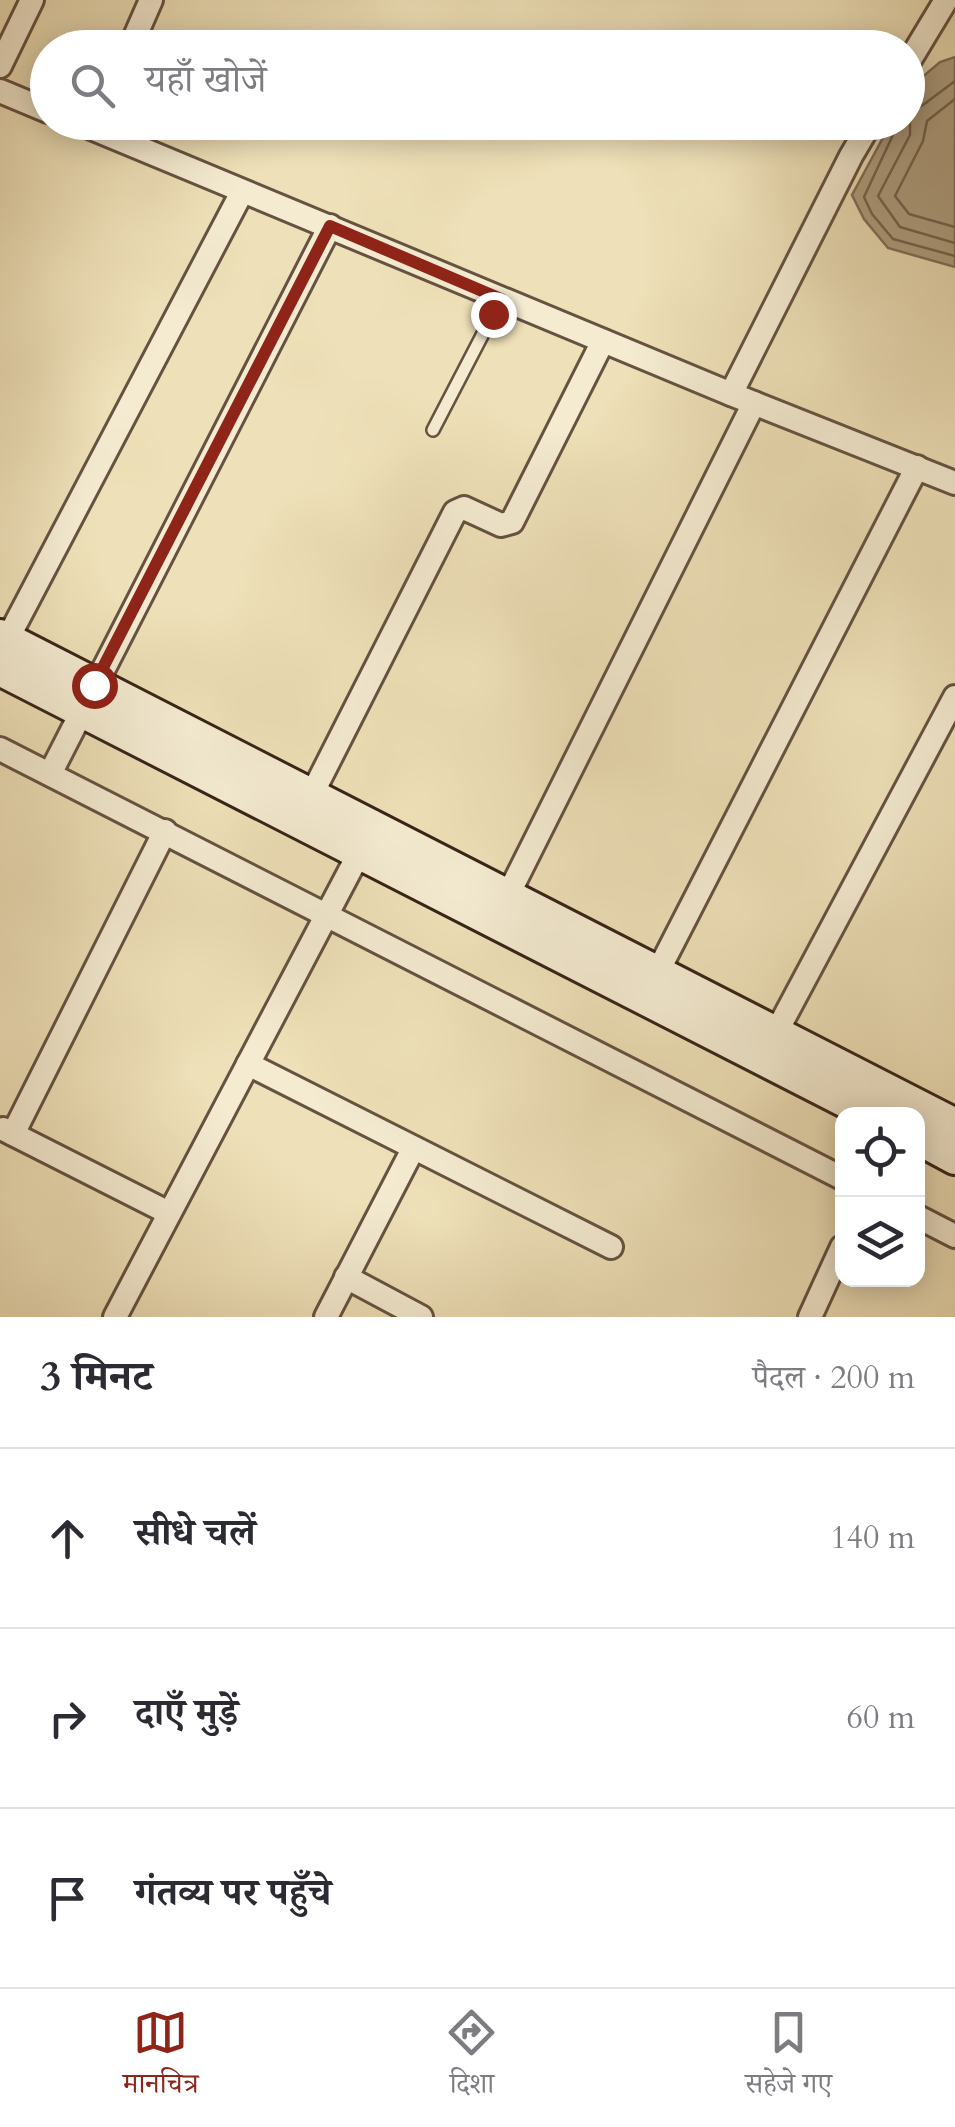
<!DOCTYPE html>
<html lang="hi">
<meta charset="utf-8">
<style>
body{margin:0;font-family:Cardo,"Noto Serif Devanagari",serif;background:#f7f7f7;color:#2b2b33}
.controls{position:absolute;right:30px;bottom:30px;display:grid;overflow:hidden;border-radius:20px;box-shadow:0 5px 25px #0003}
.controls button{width:90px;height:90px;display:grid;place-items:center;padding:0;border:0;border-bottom:2px solid #e1e1e2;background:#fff;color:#2b2b33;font:50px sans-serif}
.stop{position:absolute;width:30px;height:30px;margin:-22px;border:8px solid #8f2418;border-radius:50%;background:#fff}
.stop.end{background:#8f2418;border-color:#fff;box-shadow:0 2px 10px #0008}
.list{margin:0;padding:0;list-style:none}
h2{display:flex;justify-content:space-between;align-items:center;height:130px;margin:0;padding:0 40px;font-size:42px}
h2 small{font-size:32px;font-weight:400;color:#7c7c81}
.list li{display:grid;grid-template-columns:65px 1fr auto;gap:30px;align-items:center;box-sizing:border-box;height:180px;padding:0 40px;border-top:2px solid #e1e1e2}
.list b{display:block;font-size:38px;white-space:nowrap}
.list em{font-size:32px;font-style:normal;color:#7c7c81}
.icon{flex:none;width:55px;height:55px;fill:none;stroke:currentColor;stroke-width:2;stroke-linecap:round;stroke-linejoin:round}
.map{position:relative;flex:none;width:955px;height:1317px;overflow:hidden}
.search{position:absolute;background:#fff;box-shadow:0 5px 25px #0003;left:30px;right:30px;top:30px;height:110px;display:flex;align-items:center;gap:25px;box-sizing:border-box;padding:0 35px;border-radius:55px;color:#7c7c81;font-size:38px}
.sheet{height:670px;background:#fff}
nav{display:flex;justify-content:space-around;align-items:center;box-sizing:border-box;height:140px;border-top:2px solid #e1e1e2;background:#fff;font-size:28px;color:#7c7c81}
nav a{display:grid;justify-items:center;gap:5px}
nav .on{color:#8f2418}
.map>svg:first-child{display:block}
.water{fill:#b0a082;stroke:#806e58;stroke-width:2.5}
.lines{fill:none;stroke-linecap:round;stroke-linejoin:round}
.shore{stroke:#74624e;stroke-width:2.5}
.lane-casing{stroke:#665241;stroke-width:16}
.street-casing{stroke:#665241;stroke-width:28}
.secondary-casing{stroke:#382319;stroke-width:38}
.lane{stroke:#f4ebd1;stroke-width:11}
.street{stroke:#f4ebd1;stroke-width:22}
.secondary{stroke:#f4ebd1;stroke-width:32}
.route{stroke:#8f2418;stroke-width:12}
</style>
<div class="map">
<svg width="955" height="1317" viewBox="0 0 955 1317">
<rect width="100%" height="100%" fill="#eee0b8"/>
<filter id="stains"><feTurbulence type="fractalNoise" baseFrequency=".002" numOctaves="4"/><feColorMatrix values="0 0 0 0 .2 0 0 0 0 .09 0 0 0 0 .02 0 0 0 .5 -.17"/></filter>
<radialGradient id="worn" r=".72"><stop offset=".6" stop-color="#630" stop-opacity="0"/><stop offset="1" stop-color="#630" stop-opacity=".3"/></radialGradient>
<polygon class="water" points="955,57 955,267 888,248 864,219 852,195 891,123 908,122 908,89 940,62"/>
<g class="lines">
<g class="shore">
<polyline points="955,81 923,105 910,111 910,135 878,196 900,227 955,243"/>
<polyline points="955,99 927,121 923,141 895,196 909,214 955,227"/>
<polyline points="899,122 864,197 872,214 893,239 955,256"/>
</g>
<g class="lane-casing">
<polyline id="lane" points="433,430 501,299"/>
</g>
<g class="street-casing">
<g id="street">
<polyline points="130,48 151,0"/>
<polyline points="908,63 946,0"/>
<polyline points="0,66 32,0"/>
<polyline points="0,91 48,111"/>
<polyline points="77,122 731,394 955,483"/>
<polyline points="731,394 851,156 871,122"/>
<polyline points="7,640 242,192"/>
<polyline points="0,749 842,1178"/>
<polyline points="50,774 330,226"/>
<polyline points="311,796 455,512 464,508 501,525 512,522 603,341"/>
<polyline points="507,897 754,403"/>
<polyline points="651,985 917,467"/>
<polyline points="771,1042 955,697"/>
<polyline points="248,1064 611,1247"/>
<polyline points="3,1129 169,1213"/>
<polyline points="13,1134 165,831"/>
<polyline points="918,1217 955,1236"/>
<polyline points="346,1277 421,1317"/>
<polyline points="115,1317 365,842"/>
<polyline points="326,1317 413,1149"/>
<polyline points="810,1317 842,1247"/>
</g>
</g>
<g class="secondary-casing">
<g id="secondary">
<polyline points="0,636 955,1125"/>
<polyline points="0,669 871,1114"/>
<polyline points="918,1138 955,1158"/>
</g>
</g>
<use href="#lane" class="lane"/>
<use href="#street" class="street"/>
<use href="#secondary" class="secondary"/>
</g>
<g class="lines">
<polyline class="route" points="94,685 330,226 501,299 493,314"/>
</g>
<rect width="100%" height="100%" filter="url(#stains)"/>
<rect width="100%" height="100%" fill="url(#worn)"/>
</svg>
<div class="controls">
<button><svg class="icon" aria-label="locate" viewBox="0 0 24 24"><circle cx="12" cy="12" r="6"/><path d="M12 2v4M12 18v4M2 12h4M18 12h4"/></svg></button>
<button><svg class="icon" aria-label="layers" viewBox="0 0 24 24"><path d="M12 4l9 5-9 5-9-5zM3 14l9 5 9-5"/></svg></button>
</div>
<div class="stop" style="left:94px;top:685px"></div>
<div class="stop end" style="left:493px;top:314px"></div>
<div class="search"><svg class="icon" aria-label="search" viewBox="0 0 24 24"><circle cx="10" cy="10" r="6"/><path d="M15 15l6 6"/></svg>यहाँ खोजें</div>
</div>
<section class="sheet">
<h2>3 मिनट<small>पैदल · 200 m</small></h2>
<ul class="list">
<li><svg class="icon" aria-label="ahead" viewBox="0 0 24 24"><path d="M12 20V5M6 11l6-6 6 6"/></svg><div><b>सीधे चलें</b></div><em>140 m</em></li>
<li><svg class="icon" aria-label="right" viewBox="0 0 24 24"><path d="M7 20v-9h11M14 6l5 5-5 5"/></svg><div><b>दाएँ मुड़ें</b></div><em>60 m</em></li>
<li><svg class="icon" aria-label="arrive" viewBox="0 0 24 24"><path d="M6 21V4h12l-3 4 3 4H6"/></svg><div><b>गंतव्य पर पहुँचे</b></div></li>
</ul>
</section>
<nav>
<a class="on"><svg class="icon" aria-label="map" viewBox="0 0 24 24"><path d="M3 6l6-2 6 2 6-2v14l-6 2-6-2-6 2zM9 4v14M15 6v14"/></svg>मानचित्र</a>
<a><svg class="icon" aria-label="directions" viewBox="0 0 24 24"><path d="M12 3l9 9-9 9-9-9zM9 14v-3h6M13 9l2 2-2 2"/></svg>दिशा</a>
<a><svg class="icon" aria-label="saved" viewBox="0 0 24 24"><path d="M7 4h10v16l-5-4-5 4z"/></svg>सहेजे गए</a>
</nav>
